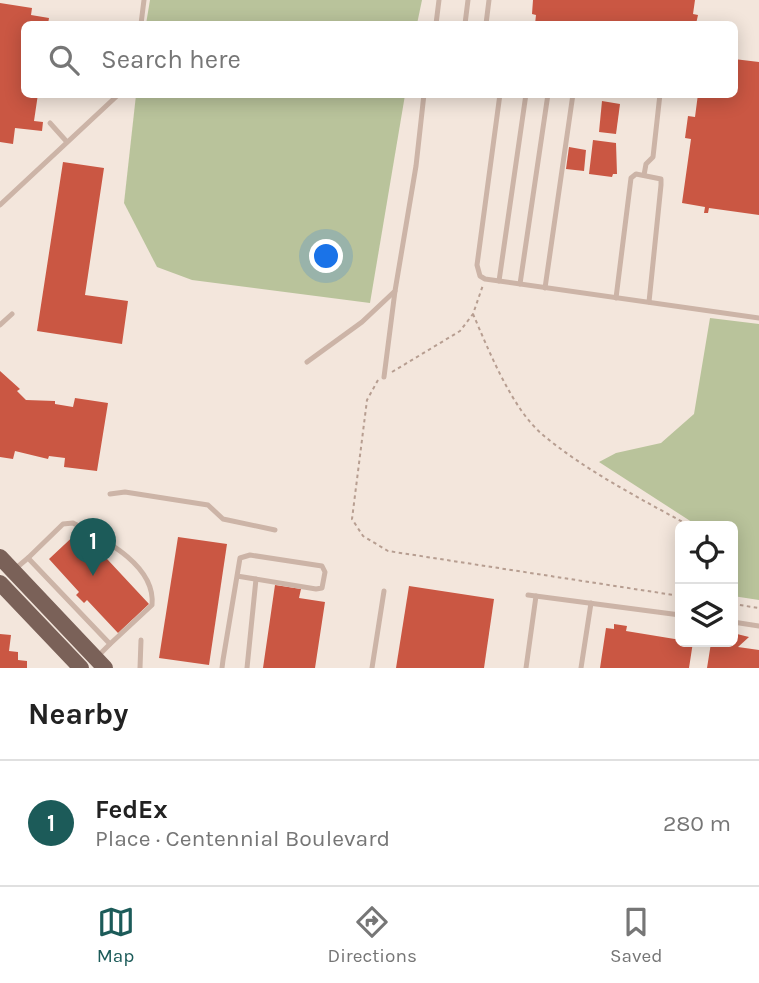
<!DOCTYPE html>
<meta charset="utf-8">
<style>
body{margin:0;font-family:Karla,sans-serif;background:#f6f6f6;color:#222}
.controls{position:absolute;right:21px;bottom:21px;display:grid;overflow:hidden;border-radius:10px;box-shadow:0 4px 18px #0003}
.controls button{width:63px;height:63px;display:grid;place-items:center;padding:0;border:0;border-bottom:2px solid #e0e0e0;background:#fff;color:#222;font:35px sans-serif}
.you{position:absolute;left:327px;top:257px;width:24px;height:24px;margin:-18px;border:5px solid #fff;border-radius:50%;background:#1a73e8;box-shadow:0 0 0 10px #1a73e833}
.badge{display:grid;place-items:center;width:46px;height:46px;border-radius:50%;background:#1c5b59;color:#fff;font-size:23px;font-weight:700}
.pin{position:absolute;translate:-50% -58px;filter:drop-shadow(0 2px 4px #0008)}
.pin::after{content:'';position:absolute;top:37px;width:24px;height:21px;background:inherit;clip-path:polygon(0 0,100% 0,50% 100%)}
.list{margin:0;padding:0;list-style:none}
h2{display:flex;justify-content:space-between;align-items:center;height:91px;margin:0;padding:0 28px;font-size:30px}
h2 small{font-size:23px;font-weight:400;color:#767676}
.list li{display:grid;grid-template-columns:46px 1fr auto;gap:21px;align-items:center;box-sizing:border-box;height:126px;padding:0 28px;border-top:2px solid #e0e0e0}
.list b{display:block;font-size:26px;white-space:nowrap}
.list p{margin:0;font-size:23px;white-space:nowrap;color:#767676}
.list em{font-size:23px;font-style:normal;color:#767676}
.icon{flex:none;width:38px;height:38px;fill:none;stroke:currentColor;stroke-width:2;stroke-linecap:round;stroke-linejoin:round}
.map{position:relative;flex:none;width:759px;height:668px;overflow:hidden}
.search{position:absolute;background:#fff;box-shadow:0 4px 18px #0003;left:21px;right:21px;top:21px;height:77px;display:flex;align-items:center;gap:18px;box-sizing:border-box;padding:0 24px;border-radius:10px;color:#767676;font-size:26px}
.sheet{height:217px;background:#fff}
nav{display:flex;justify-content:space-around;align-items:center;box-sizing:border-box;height:98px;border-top:2px solid #e0e0e0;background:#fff;font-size:19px;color:#767676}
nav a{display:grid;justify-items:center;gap:4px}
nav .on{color:#1c5b59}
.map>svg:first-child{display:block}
.green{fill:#b9c39b}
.building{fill:#ca5743}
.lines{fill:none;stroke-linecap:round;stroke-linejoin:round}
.path{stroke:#b79e91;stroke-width:2;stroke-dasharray:3.5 3.5;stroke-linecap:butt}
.lane{stroke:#ccb4a7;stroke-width:5}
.primary{stroke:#7a6158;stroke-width:16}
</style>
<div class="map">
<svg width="759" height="668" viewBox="0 0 759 668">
<rect width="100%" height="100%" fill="#f3e6dc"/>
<g class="green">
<polygon points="150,0 422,0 417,24 146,24"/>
<polygon points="136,95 405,95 370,303 192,280 157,267 124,203"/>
<polygon points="710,318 759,324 759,600 733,596 733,526 698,526 599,462 616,453 661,443 694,414"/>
</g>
<g class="building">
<polygon points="533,0 695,0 693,14 698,15 696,24 535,24 536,15 532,14"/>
<polygon points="0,3 32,8 31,15 49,18 48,24 24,24 24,94 38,94 34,121 43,122 42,131 15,128 13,144 0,142"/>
<polygon points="734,59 759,62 759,215 709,208 708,213 704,213 705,207 682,203 691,139 685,138 688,116 695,117 698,94 734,94"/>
<polygon points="602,101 620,104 616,134 599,132"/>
<polygon points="593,140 616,143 617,174 613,174 612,177 589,174"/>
<polygon points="569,147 586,150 584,171 566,169"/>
<polygon points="63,162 104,168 85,295 128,301 122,344 37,331"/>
<polygon points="0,371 20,389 17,391 26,400 55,401 55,404 73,407 75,398 108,403 97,471 64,467 65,458 49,456 48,459 15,451 13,459 0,457"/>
<polygon points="80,530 149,604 118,633 87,600 84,603 76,595 79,592 49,559"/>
<polygon points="178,537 227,544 209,665 159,658"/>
<polygon points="275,585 301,589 299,598 325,602 315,668 263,668"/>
<polygon points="409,586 494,599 484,668 396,668"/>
<polygon points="614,624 627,626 626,631 693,642 689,668 600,668 606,628 614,629"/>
<polygon points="0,634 11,635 9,651 18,652 18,660 27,661 27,668 0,668"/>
<polygon points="737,634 749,637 738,647 759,650 759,668 707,668 711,643 733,642"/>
</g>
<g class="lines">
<g class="path">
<path d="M473,314C489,351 512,409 543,435C586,471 641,499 690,526"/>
<polyline points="392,372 460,331 473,314 483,285"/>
<polyline points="378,380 367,400 352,519 363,536 388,551 680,596"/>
<polyline points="733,604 759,608"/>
</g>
<g class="lane">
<polyline points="141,24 144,0"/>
<polyline points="436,24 439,0"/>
<polyline points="465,24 468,0"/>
<polyline points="486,24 489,0"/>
<polyline points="500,94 477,265 480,276 485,279 759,318"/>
<polyline points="50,123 67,142"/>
<polyline points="644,175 646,164 653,157 660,94"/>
<polyline points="0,205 119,94"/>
<polyline points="499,281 526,94"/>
<polyline points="520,284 548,94"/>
<polyline points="545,288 573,94"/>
<polyline points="616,298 631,178 636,174 661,179 661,185 649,302"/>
<polyline points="0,325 12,314"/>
<polyline points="307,362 362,322 395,291 416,166 424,94"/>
<polyline points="384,377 395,291"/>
<polyline points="110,494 125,492 208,505 223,519 275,530"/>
<path d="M28,558L63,524L73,523C103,539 156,565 152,605L110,644"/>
<polyline points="15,569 28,558 110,644 97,657"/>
<polyline points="528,595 680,615"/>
<polyline points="733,622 759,626"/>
<polyline points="140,668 141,640"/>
<polyline points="222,668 223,660 240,558 250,555 322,566 325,572 322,588 316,589 237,576"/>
<polyline points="247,668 256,579"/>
<polyline points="372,668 384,591"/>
<polyline points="526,668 536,596"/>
<polyline points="581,668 591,603"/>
</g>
<g class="primary">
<polyline points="0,557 105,668"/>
<polyline points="0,583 81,668"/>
</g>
</g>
</svg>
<div class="controls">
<button><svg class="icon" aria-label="locate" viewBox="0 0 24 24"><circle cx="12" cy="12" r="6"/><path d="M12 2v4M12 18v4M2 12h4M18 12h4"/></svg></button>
<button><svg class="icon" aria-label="layers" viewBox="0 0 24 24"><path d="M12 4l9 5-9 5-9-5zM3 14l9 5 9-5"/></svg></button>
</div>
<div class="you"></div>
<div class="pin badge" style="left:93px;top:576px">1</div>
<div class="search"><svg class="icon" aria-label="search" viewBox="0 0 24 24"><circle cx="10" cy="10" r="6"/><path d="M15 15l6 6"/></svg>Search here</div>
</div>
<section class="sheet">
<h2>Nearby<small></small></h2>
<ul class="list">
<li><span class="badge">1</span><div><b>FedEx</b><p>Place · Centennial Boulevard</p></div><em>280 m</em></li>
</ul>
</section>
<nav>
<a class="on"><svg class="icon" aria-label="map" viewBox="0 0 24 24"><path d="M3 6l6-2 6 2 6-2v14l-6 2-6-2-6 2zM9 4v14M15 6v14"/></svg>Map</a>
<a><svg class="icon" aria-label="directions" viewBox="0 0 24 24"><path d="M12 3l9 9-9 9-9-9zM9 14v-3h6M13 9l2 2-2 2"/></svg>Directions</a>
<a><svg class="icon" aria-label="saved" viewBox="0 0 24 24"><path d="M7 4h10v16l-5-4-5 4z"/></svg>Saved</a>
</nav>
